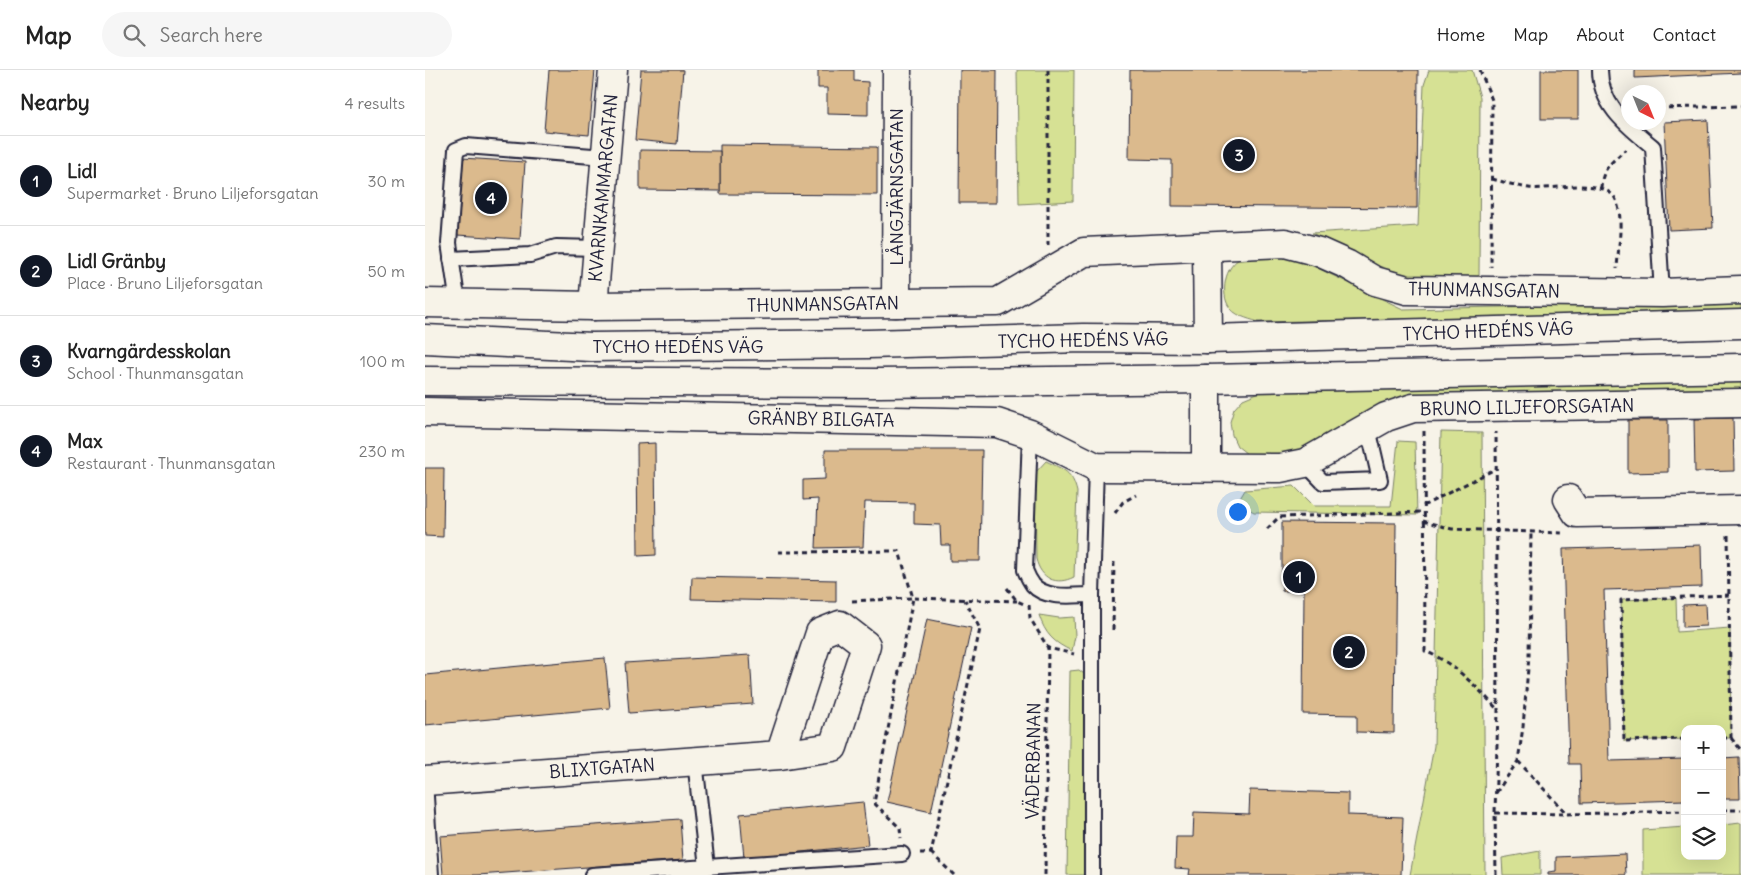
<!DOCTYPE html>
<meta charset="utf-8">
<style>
body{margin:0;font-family:Delius,sans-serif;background:#f6f6f6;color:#222}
.controls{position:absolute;right:15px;bottom:15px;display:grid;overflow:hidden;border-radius:10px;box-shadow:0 5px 20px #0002}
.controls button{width:45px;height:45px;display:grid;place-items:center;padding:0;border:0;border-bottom:1px solid #e0e0e0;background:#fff;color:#222;font:25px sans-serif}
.compass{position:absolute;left:1196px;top:15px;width:45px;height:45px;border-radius:50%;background:#fff;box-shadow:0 5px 20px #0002;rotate:137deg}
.you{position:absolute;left:812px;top:441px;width:18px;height:18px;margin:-12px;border:4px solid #fff;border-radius:50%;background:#1a73e8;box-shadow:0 0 0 8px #1a73e833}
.badge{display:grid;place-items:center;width:32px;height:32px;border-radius:50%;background:#111827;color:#fff;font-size:16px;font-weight:700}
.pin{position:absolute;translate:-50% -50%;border:2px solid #fff;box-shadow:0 1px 5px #0006}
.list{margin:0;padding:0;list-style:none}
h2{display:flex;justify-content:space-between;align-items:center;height:65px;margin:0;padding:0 20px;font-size:21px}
h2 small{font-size:16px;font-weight:400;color:#767676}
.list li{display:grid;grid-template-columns:32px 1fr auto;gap:15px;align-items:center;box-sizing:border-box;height:90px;padding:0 20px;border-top:1px solid #e0e0e0}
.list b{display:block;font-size:19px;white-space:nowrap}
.list p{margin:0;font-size:16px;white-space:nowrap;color:#767676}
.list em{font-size:16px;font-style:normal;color:#767676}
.icon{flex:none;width:28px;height:28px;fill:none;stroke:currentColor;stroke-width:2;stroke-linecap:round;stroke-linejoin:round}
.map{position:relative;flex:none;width:1316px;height:805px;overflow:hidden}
header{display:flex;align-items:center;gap:30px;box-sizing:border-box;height:70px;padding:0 25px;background:#fff;border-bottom:1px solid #e0e0e0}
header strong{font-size:24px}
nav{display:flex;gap:28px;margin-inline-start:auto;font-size:18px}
.search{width:350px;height:45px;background:#f6f6f6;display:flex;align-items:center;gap:12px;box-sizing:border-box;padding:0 18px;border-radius:28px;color:#767676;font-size:19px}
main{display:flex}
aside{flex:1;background:#fff}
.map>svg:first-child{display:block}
.green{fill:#d6e194;stroke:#7c8268}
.building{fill:#dbba8d;stroke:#22223b}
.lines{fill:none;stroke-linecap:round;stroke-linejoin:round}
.service-casing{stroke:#22223b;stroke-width:18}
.minor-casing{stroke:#22223b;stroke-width:31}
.secondary-casing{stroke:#22223b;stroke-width:31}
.path{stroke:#22223b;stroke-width:3;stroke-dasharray:5 4;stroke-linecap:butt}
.service{stroke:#f7f3e8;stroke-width:14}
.minor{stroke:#f7f3e8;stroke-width:28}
.secondary{stroke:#f7f3e8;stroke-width:28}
.labels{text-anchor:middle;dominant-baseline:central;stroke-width:4;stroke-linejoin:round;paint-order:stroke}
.street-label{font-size:18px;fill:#22223b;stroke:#f7f3e8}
</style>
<header>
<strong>Map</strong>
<div class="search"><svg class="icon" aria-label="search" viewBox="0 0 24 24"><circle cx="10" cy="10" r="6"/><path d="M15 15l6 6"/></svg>Search here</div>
<nav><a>Home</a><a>Map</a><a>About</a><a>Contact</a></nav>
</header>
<main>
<aside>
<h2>Nearby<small>4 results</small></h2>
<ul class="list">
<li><span class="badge">1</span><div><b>Lidl</b><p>Supermarket · Bruno Liljeforsgatan</p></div><em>30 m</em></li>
<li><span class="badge">2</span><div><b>Lidl Gränby</b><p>Place · Bruno Liljeforsgatan</p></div><em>50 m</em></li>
<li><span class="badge">3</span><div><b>Kvarngärdesskolan</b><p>School · Thunmansgatan</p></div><em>100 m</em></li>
<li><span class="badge">4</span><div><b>Max</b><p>Restaurant · Thunmansgatan</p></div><em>230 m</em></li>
</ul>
</aside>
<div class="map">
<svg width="1316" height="805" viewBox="0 0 1316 805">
<rect width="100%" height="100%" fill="#f7f3e8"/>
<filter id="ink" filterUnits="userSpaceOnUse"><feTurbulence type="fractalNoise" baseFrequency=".02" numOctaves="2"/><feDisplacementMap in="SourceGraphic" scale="10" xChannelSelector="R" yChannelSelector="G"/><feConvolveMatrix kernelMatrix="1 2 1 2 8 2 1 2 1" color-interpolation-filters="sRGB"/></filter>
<g filter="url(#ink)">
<g class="green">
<polygon points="592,0 649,0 648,131 594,134"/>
<polygon points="1004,0 1047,0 1055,27 1054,209 974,208 887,163 993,156 999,15"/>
<path d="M863,186L882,193L978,239L1316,232V242L833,252C822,248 809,246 803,235C795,220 801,191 820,187C833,184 849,186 863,186Z"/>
<polygon points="1316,311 1316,322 976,331 870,386 826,387 812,376 807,365 805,352 809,339 818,329 837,321"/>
<polygon points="1016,362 1057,363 1060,805 985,805 1009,676"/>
<polygon points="973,371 990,372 992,445 829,442 820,437 814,430 820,420 869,416 889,436 966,436"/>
<path d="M621,391C639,400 647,401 652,422L649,507C631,516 616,509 611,489L610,403Z"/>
<polygon points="1251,528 1252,562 1305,558 1306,668 1297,668 1297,659 1260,659 1260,669 1199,671 1196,530"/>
<path d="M614,545L634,548L649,547L650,566L647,581C629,573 620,564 614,545Z"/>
<polygon points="654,600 659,604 659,805 642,805 645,601"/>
<polygon points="1316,753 1316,805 1218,805 1218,760 1260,757 1260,786 1297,786 1297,755"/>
<polygon points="1115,781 1115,805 1078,805 1077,788"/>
</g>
<g class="building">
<polygon points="124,0 170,0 164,65 119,61"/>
<polygon points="216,0 258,0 252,74 210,70"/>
<polygon points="393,0 429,0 429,11 443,12 443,45 402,44 402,18 393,18"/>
<polygon points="535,0 572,0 571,133 534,133"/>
<polygon points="705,0 993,0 992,138 747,136 747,90 704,89"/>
<rect x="1116" y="0" width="37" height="49"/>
<polygon points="1210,0 1316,0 1316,3 1210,8"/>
<polygon points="1283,50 1288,158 1244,160 1239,52"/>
<polygon points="295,75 452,77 452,125 295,124"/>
<polygon points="215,80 295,81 295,121 215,120"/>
<polygon points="37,88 100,92 95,169 32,165"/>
<polygon points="1308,348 1309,401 1270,402 1269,349"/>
<polygon points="1203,350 1243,350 1243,402 1203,403"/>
<polygon points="230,373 231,485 213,486 212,374"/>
<polygon points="400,380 557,380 555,491 525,491 525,475 516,475 515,455 489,454 489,433 440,432 438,477 391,478 393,429 378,430 378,410 400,409"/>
<polygon points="0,398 19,398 18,467 0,466"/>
<polygon points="857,452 971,453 969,663 932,662 932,645 878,644 879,521 857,521"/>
<polygon points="1276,475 1277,517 1179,520 1184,691 1260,689 1260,730 1156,733 1155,694 1144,694 1138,479"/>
<polygon points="267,507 411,510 411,532 266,529"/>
<polygon points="1280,534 1281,556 1258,557 1258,535"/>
<polygon points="502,549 546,558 506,742 462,732"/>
<polygon points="325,585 328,634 204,643 200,593"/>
<polygon points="180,588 185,638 0,655 0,605"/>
<polygon points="1314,687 1315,729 1297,729 1297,688"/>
<polygon points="825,720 923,723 923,745 978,747 976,805 764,805 765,799 750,798 751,767 768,767 769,742 824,744"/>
<polygon points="438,732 443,775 319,788 315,744"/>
<polygon points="255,749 258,790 53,805 18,805 15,766"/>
<polygon points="1200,784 1201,805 1123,805 1123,802 1131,801 1131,787"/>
</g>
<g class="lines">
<g class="service-casing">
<g id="service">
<path d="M1175,0C1175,36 1203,56 1228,77L1237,223"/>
<polyline points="26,189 105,185 131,177 173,178"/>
<polyline points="33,234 24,173 31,80 41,76 180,87"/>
<path d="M605,364L600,500C602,505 605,511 608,515C621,530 650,525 667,525"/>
<polyline points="880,393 898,412 955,410 943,358"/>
<polyline points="0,711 6,805"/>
<polyline points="282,797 477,784"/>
<polyline points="167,805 282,797 270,691"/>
<polyline points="667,805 667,525 671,397"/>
</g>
</g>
<g class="minor-casing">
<g id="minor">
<polyline points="782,177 783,269"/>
<polyline points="0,233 168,236 573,232 659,182 860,173 894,182 923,195 950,211 982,220 1237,223 1316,220"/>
<polyline points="471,233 472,0"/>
<polyline points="168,236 188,0"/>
<polyline points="781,309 781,397"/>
<polyline points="0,342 572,353 605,364 671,397 855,398 880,393 961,347 988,338 1316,333"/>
<polyline points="1143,429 1152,443 1316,440"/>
<polyline points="0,711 355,685 408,677 441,575 415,555 395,563 355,685"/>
</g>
</g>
<g class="secondary-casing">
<g id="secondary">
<polyline points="0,269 167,277 443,274 658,268 783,269 1316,254"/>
<polyline points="0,311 454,313 781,309 1316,298"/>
</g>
</g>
<g class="path">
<polyline points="623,0 623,175"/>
<polyline points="1055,0 1067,30 1066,197"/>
<polyline points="1234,38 1316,36"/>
<path d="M1067,109C1079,112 1091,116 1104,118C1125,121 1180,106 1191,130C1199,149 1193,178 1192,199"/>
<path d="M1176,118C1177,98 1187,92 1201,79"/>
<path d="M999,361L1000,581C1029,593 1052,617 1073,640"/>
<polyline points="998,436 1072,398"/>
<polyline points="690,443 698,432 711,425"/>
<polyline points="998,451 1027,459 1138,463"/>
<polyline points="842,459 854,447 998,442"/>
<polyline points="353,482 474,481 488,528 592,531"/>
<polyline points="582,518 592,531 601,535"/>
<polyline points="427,531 488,528 449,733 475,758 476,768"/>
<polyline points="604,535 605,548 623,578 649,584"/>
<polyline points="688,560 689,489"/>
<polyline points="1297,668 1306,668 1303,464"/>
<polyline points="1306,668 1316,680"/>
<polyline points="1260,669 1199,671 1196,530 1304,525"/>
<polyline points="1093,691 1142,744"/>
<polyline points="1071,723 1093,691 1098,657 1104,586 1106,463"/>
<polyline points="1297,740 1316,740"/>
<polyline points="1070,743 1142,744 1260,741"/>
<polyline points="495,783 506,783 555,559 540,530"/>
<polyline points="506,783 529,805"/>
<polyline points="620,805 623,578"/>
<polyline points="1071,805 1070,743 1073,641 1071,362"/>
</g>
<use href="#service" class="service"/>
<use href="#minor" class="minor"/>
<use href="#secondary" class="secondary"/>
</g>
</g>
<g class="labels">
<g class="street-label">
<text transform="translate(471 117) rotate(-90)">LÅNGJÄRNSGATAN</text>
<text transform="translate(178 118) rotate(-85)">KVARNKAMMARGATAN</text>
<text transform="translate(1059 220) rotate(1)">THUNMANSGATAN</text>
<text transform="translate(398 234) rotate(-1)">THUNMANSGATAN</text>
<text transform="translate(1063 261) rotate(-2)">TYCHO HEDÉNS VÄG</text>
<text transform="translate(658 270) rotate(-1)">TYCHO HEDÉNS VÄG</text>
<text x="253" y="276">TYCHO HEDÉNS VÄG</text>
<text transform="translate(1102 337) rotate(-1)">BRUNO LILJEFORSGATAN</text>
<text transform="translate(396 349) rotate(1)">GRÄNBY BILGATA</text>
<text transform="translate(608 691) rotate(-89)">VÄDERBANAN</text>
<text transform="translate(177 698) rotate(-4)">BLIXTGATAN</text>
</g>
</g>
</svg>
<div class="controls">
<button>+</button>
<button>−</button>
<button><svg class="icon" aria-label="layers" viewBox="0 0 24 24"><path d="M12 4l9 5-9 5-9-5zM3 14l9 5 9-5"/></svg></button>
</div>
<svg class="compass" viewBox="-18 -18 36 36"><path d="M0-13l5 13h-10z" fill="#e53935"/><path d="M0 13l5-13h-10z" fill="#767676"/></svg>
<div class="you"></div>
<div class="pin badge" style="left:874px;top:507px">1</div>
<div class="pin badge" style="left:924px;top:582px">2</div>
<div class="pin badge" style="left:814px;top:85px">3</div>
<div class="pin badge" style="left:66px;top:128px">4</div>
</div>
</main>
